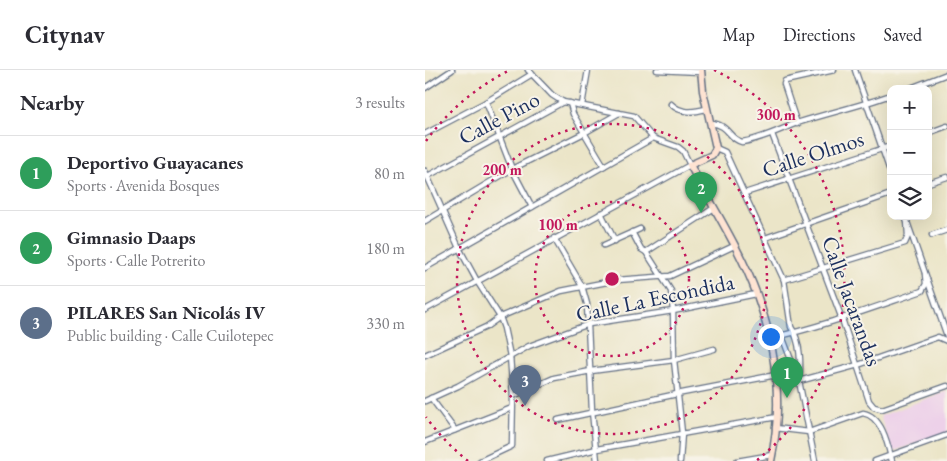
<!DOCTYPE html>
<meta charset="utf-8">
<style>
body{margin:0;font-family:"EB Garamond",serif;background:#f2f2f3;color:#2b2b33}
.controls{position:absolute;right:15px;top:15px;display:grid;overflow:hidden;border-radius:10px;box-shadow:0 5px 20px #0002}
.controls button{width:45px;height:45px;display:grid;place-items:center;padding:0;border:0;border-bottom:1px solid #e1e1e2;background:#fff;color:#2b2b33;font:25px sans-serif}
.you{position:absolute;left:345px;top:266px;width:18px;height:18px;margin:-12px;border:4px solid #fff;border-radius:50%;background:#1a73e8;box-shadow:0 0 0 8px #1a73e833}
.badge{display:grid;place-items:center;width:32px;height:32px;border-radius:50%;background:#0b8043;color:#fff;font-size:16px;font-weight:700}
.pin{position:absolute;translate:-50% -41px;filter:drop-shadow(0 1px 2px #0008)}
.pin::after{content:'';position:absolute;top:26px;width:18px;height:15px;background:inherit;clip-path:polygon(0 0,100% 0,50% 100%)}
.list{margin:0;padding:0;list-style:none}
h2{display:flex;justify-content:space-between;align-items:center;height:65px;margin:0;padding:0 20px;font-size:21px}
h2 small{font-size:16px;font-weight:400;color:#7c7c81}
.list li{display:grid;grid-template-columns:32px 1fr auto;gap:15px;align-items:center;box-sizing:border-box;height:75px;padding:0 20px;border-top:1px solid #e1e1e2}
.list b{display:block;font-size:19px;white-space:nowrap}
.list p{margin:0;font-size:16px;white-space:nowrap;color:#7c7c81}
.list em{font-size:16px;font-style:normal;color:#7c7c81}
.icon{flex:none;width:28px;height:28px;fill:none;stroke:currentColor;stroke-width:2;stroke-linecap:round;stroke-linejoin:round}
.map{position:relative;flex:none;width:522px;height:391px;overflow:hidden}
header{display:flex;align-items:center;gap:30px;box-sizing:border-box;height:70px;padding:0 25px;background:#fff;border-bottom:1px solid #e1e1e2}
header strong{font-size:24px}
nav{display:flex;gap:28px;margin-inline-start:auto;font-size:18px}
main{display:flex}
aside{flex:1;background:#fff}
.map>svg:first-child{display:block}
.built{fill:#edd1e9}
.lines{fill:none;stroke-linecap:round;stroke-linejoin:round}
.street-casing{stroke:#646f83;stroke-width:7}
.secondary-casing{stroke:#646f83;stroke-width:9}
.street{stroke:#fff;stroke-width:4.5}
.secondary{stroke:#fee3d2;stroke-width:6}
.ring{fill:none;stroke:#c2185b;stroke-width:2.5;stroke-dasharray:2.5 5}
.labels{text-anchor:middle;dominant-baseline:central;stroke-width:4;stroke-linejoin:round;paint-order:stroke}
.street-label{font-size:22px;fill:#1b2f5e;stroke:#f7f3e8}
.centre{fill:#c2185b;stroke:#f7f3e8;stroke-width:2.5}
.ring-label{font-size:15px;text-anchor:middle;font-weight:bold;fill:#c2185b;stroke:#f7f3e8;stroke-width:4;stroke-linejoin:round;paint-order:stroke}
</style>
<header>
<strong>Citynav</strong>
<nav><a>Map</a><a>Directions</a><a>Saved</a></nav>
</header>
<main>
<aside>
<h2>Nearby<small>3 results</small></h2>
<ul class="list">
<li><span class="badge" style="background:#2e9e5b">1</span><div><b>Deportivo Guayacanes</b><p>Sports · Avenida Bosques</p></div><em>80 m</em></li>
<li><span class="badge" style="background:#2e9e5b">2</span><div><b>Gimnasio Daaps</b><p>Sports · Calle Potrerito</p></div><em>180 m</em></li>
<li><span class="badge" style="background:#5c6f8a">3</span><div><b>PILARES San Nicolás IV</b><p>Public building · Calle Cuilotepec</p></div><em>330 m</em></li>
</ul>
</aside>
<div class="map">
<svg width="522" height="391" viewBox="0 0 522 391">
<rect width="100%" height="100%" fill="#f7f3e8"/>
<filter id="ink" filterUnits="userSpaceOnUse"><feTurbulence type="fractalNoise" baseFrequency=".02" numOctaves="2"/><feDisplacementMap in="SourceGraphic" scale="10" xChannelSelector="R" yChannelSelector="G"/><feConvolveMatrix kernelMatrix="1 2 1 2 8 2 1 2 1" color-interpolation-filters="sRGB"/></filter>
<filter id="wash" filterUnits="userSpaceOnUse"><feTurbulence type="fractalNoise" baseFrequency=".0096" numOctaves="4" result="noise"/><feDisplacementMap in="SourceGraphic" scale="20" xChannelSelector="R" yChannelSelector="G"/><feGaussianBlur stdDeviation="1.12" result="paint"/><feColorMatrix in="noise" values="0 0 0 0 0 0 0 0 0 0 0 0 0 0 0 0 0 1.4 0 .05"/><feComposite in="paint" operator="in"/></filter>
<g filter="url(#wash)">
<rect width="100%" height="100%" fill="#ebe5c8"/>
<polygon class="built" points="522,321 522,363 467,382 455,346"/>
</g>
<g filter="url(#ink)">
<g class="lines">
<g class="street-casing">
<g id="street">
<polyline points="232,0 275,2"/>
<polyline points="430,0 466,104"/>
<polyline points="0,18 27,0"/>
<polyline points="483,19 522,4"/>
<polyline points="61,32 87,99 107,137"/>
<polyline points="145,33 148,44 179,96"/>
<path d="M246,34C256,44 269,42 281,39"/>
<polyline points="157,35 163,0"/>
<path d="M286,53C305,55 303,69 317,72C337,69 354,60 372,53C403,43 435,36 466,25"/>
<polyline points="372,54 359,14 360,11 409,0"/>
<polyline points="503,63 522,56"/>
<polyline points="0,64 61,32 107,4"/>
<polyline points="347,64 417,249 444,331 449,337 457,339 522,316"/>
<path d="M291,78L300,82L359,210L366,257C376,271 376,295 374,311"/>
<polyline points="0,101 34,178 52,211 75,247 79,258 85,286 88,326 87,376 55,391"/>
<polyline points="1,107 138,32"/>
<polyline points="503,113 522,107"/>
<polyline points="320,123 466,76"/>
<polyline points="176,143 190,171"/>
<polyline points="480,146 522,266"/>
<polyline points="0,151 87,99 159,63 194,43"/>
<polyline points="207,162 216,179 221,182 246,221 248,241 249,290 257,363 255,391"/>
<polyline points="507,165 522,160"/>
<polyline points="129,168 157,216 162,234 167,341 172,391"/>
<polyline points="340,168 466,124"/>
<polyline points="179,175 215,159"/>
<polyline points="221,182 289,138"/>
<polyline points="0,198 228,68"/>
<polyline points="359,210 480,173 483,166 482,150"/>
<polyline points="0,240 265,95 258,81 253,77 228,68 209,46 138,32 127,25 103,0"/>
<polyline points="357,266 374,311 390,391"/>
<path d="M345,268C397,257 447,238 497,221L501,214L500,204"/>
<polyline points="0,285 61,257 75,247 136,221 192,210 245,206 309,176"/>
<polyline points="374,311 433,295 513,267 522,271"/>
<polyline points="88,326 129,308 166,301 249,290 289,279"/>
<polyline points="6,328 30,360"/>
<polyline points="0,331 33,316 104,276 164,254 248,241 331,224"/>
<polyline points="133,350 252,324 351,305"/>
<path d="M350,358L384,362L438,343C457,346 463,375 467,391"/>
<polyline points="0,372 87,338"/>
<polyline points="122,391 172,379 352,347"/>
<polyline points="312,391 347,385"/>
<polyline points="450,391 522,365"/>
</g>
</g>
<g class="secondary-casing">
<path id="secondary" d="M276,0L278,21L291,78L287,85L265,95C288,137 316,181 332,225C351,278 358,336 346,391"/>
</g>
<use href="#street" class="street"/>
<use href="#secondary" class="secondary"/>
</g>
</g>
<g class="ring">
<circle cx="187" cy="209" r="77"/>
<circle cx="187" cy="209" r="155"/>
<path d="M43 391A232 232 0 0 1 1 347M1 71A232 232 0 0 1 85 0M289 0A232 232 0 0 1 331 391"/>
</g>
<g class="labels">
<g class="street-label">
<text transform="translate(74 48) rotate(-28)">Calle Pino</text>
<text transform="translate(388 84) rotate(-18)">Calle Olmos</text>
<text transform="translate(230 228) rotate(-12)">Calle La Escondida</text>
<text transform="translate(427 231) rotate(70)">Calle Jacarandas</text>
</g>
</g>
<circle cx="187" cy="209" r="8" class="centre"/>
<g class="ring-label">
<text x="351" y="50">300 m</text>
<text x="77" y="105">200 m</text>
<text x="133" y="160">100 m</text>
</g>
</svg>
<div class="controls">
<button>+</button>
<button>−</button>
<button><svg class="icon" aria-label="layers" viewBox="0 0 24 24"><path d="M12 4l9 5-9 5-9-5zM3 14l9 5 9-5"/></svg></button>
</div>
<div class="you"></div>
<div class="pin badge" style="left:362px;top:328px;background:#2e9e5b">1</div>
<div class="pin badge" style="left:276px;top:143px;background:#2e9e5b">2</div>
<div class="pin badge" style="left:100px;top:336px;background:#5c6f8a">3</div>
</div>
</main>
